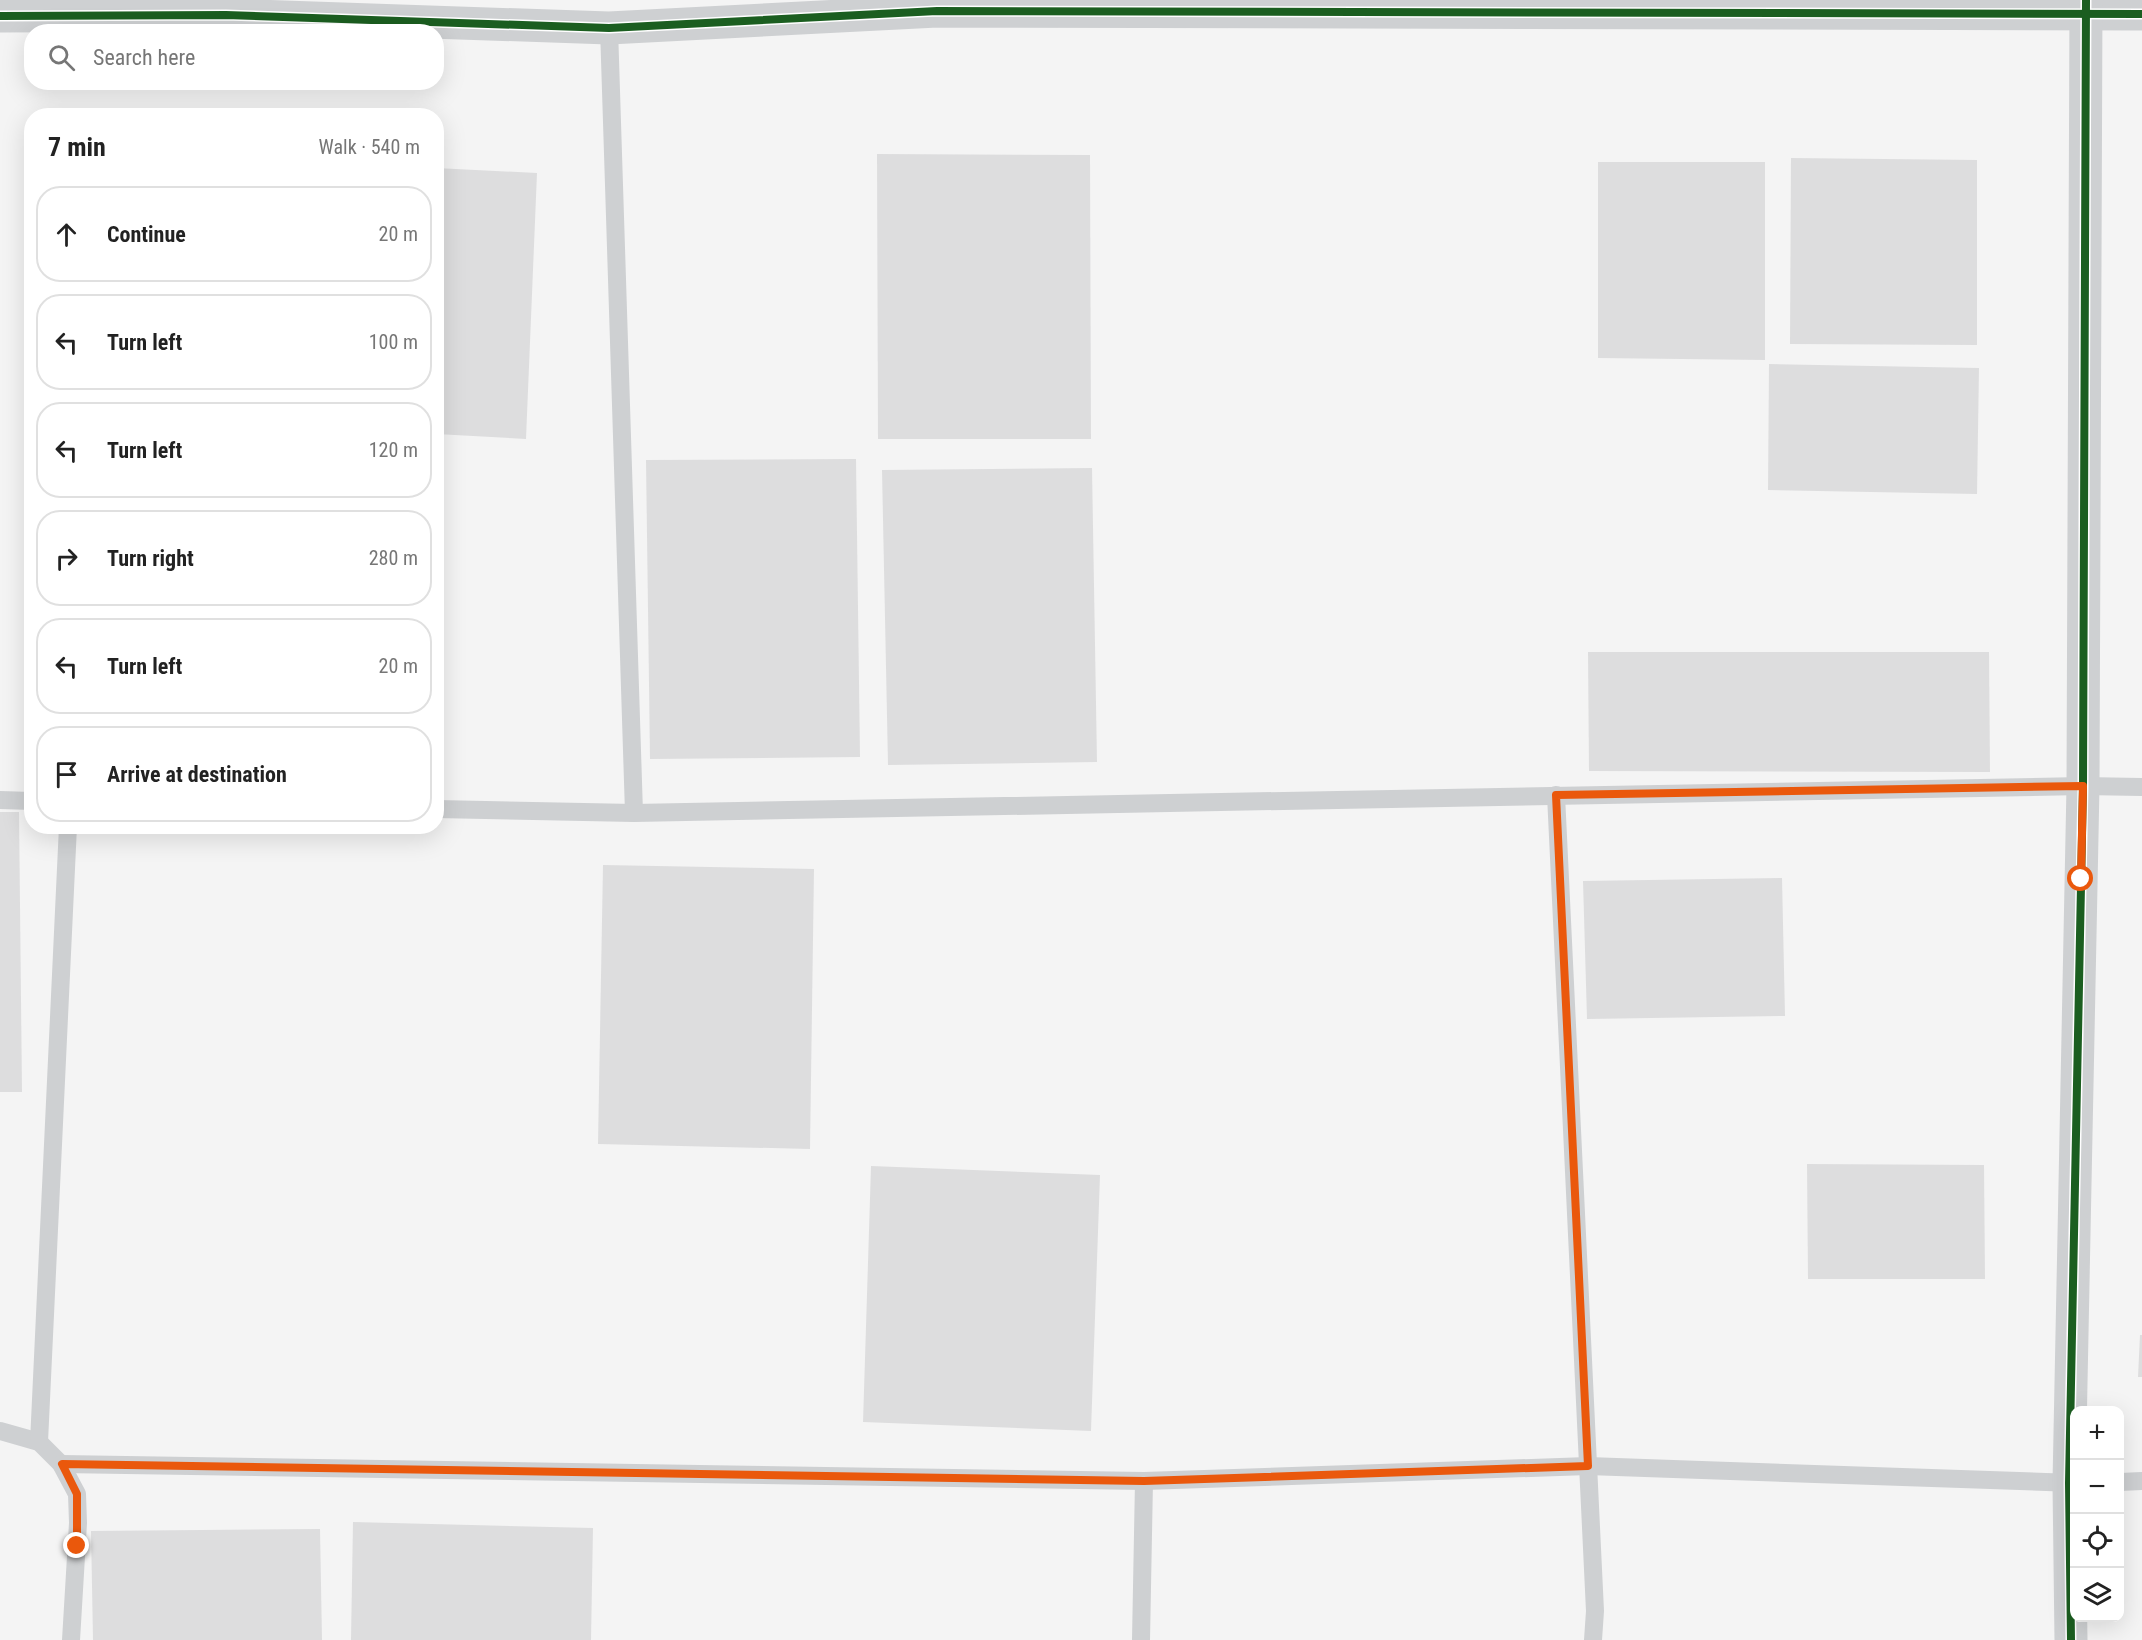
<!DOCTYPE html>
<meta charset="utf-8">
<style>
body{margin:0;font-family:"Roboto Condensed",sans-serif;background:#f6f6f6;color:#222}
.controls{position:absolute;right:18px;bottom:18px;display:grid;overflow:hidden;border-radius:12px;box-shadow:0 6px 24px #0002}
.controls button{width:54px;height:54px;display:grid;place-items:center;padding:0;border:0;border-bottom:2px solid #e0e0e0;background:#fff;color:#222;font:30px sans-serif}
.stop{position:absolute;width:18px;height:18px;margin:-14px;border:4px solid #ea580c;border-radius:50%;background:#fff}
.stop.end{background:#ea580c;border-color:#fff;box-shadow:0 2px 6px #0008}
.list{margin:0;padding:0;list-style:none}
h2{display:flex;justify-content:space-between;align-items:center;height:78px;margin:0;padding:0 24px;font-size:26px}
h2 small{font-size:20px;font-weight:400;color:#767676}
.list li{display:grid;grid-template-columns:39px 1fr auto;gap:18px;align-items:center;box-sizing:border-box;height:96px;margin:0 12px 12px;padding:0 12px;border:2px solid #e0e0e0;border-radius:24px}
.list b{display:block;font-size:22px;white-space:nowrap}
.list em{font-size:20px;font-style:normal;color:#767676}
.icon{flex:none;width:33px;height:33px;fill:none;stroke:currentColor;stroke-width:2;stroke-linecap:round;stroke-linejoin:round}
.map{position:relative;flex:none;width:2142px;height:1640px;overflow:hidden}
.search{position:absolute;background:#fff;box-shadow:0 6px 24px #0002;left:24px;top:24px;width:420px;height:66px;display:flex;align-items:center;gap:15px;box-sizing:border-box;padding:0 21px;border-radius:24px;color:#767676;font-size:22px}
.panel{position:absolute;background:#fff;box-shadow:0 6px 24px #0002;left:24px;top:108px;width:420px;height:726px;border-radius:24px}
.map>svg:first-child{display:block}
.building{fill:#ddddde}
.lines{fill:none;stroke-linecap:round;stroke-linejoin:round}
.service{stroke:#ced0d2;stroke-width:18}
.minor{stroke:#ced0d2;stroke-width:33}
.cycleway-casing{stroke:#fff;stroke-width:11}
.cycleway{stroke:#1b5e20;stroke-width:8}
.route{stroke:#ea580c;stroke-width:8}
</style>
<div class="map">
<svg width="2142" height="1640" viewBox="0 0 2142 1640">
<rect width="100%" height="100%" fill="#f4f4f4"/>
<g class="building">
<polygon points="877,154 1090,155 1091,439 878,439"/>
<polygon points="1791,158 1977,160 1977,345 1790,344"/>
<polygon points="1598,162 1765,162 1765,360 1598,358"/>
<polygon points="436,168 537,173 526,439 436,434"/>
<polygon points="1769,364 1979,368 1977,494 1768,490"/>
<polygon points="856,459 860,757 650,759 646,460"/>
<polygon points="1092,468 1097,762 888,765 882,470"/>
<polygon points="1588,652 1989,652 1990,772 1589,771"/>
<polygon points="0,812 19,812 22,1092 0,1092"/>
<polygon points="603,865 814,869 810,1149 598,1144"/>
<polygon points="1782,878 1785,1016 1587,1019 1583,881"/>
<polygon points="1807,1164 1984,1165 1985,1279 1808,1279"/>
<polygon points="871,1166 1100,1175 1091,1431 863,1422"/>
<polygon points="2140,1335 2142,1335 2142,1377 2138,1377"/>
<polygon points="353,1522 593,1528 591,1640 351,1640"/>
<polygon points="320,1529 322,1640 93,1640 91,1531"/>
</g>
<g class="lines">
<g class="service">
<polyline points="609,28 634,813"/>
<polyline points="1556,795 1595,1611 1593,1640"/>
<polyline points="0,800 32,801"/>
<polyline points="436,809 634,813 2083,786 2142,787"/>
<polyline points="0,1431 39,1442 61,1464 77,1494 78,1523 71,1640"/>
<polyline points="39,1442 68,826"/>
<polyline points="61,1464 1144,1481 1588,1466 2074,1483"/>
<polyline points="2120,1482 2142,1481"/>
<polyline points="1141,1640 1144,1481"/>
</g>
<g class="minor">
<polyline points="0,16 226,15 609,28 937,11 2142,14"/>
<polyline points="2071,1640 2069,1483 2083,786 2086,0"/>
</g>
<g class="cycleway-casing">
<g id="cycleway">
<polyline points="0,16 226,15 609,28 937,11 2142,14"/>
<polyline points="2071,1640 2069,1483 2083,786 2086,0"/>
</g>
</g>
<use href="#cycleway" class="cycleway"/>
</g>
<g class="lines">
<polyline class="route" points="77,1546 77,1494 62,1464 1144,1481 1588,1466 1556,795 2083,786 2081,879"/>
</g>
</svg>
<div class="controls">
<button>+</button>
<button>−</button>
<button><svg class="icon" aria-label="locate" viewBox="0 0 24 24"><circle cx="12" cy="12" r="6"/><path d="M12 2v4M12 18v4M2 12h4M18 12h4"/></svg></button>
<button><svg class="icon" aria-label="layers" viewBox="0 0 24 24"><path d="M12 4l9 5-9 5-9-5zM3 14l9 5 9-5"/></svg></button>
</div>
<div class="stop" style="left:2081px;top:879px"></div>
<div class="stop end" style="left:77px;top:1546px"></div>
<div class="search"><svg class="icon" aria-label="search" viewBox="0 0 24 24"><circle cx="10" cy="10" r="6"/><path d="M15 15l6 6"/></svg>Search here</div>
<section class="panel">
<h2>7 min<small>Walk · 540 m</small></h2>
<ul class="list">
<li><svg class="icon" aria-label="ahead" viewBox="0 0 24 24"><path d="M12 20V5M6 11l6-6 6 6"/></svg><div><b>Continue</b></div><em>20 m</em></li>
<li><svg class="icon" aria-label="left" viewBox="0 0 24 24"><path d="M17 20v-9H6M10 6l-5 5 5 5"/></svg><div><b>Turn left</b></div><em>100 m</em></li>
<li><svg class="icon" aria-label="left" viewBox="0 0 24 24"><path d="M17 20v-9H6M10 6l-5 5 5 5"/></svg><div><b>Turn left</b></div><em>120 m</em></li>
<li><svg class="icon" aria-label="right" viewBox="0 0 24 24"><path d="M7 20v-9h11M14 6l5 5-5 5"/></svg><div><b>Turn right</b></div><em>280 m</em></li>
<li><svg class="icon" aria-label="left" viewBox="0 0 24 24"><path d="M17 20v-9H6M10 6l-5 5 5 5"/></svg><div><b>Turn left</b></div><em>20 m</em></li>
<li><svg class="icon" aria-label="arrive" viewBox="0 0 24 24"><path d="M6 21V4h12l-3 4 3 4H6"/></svg><div><b>Arrive at destination</b></div></li>
</ul>
</section>
</div>
